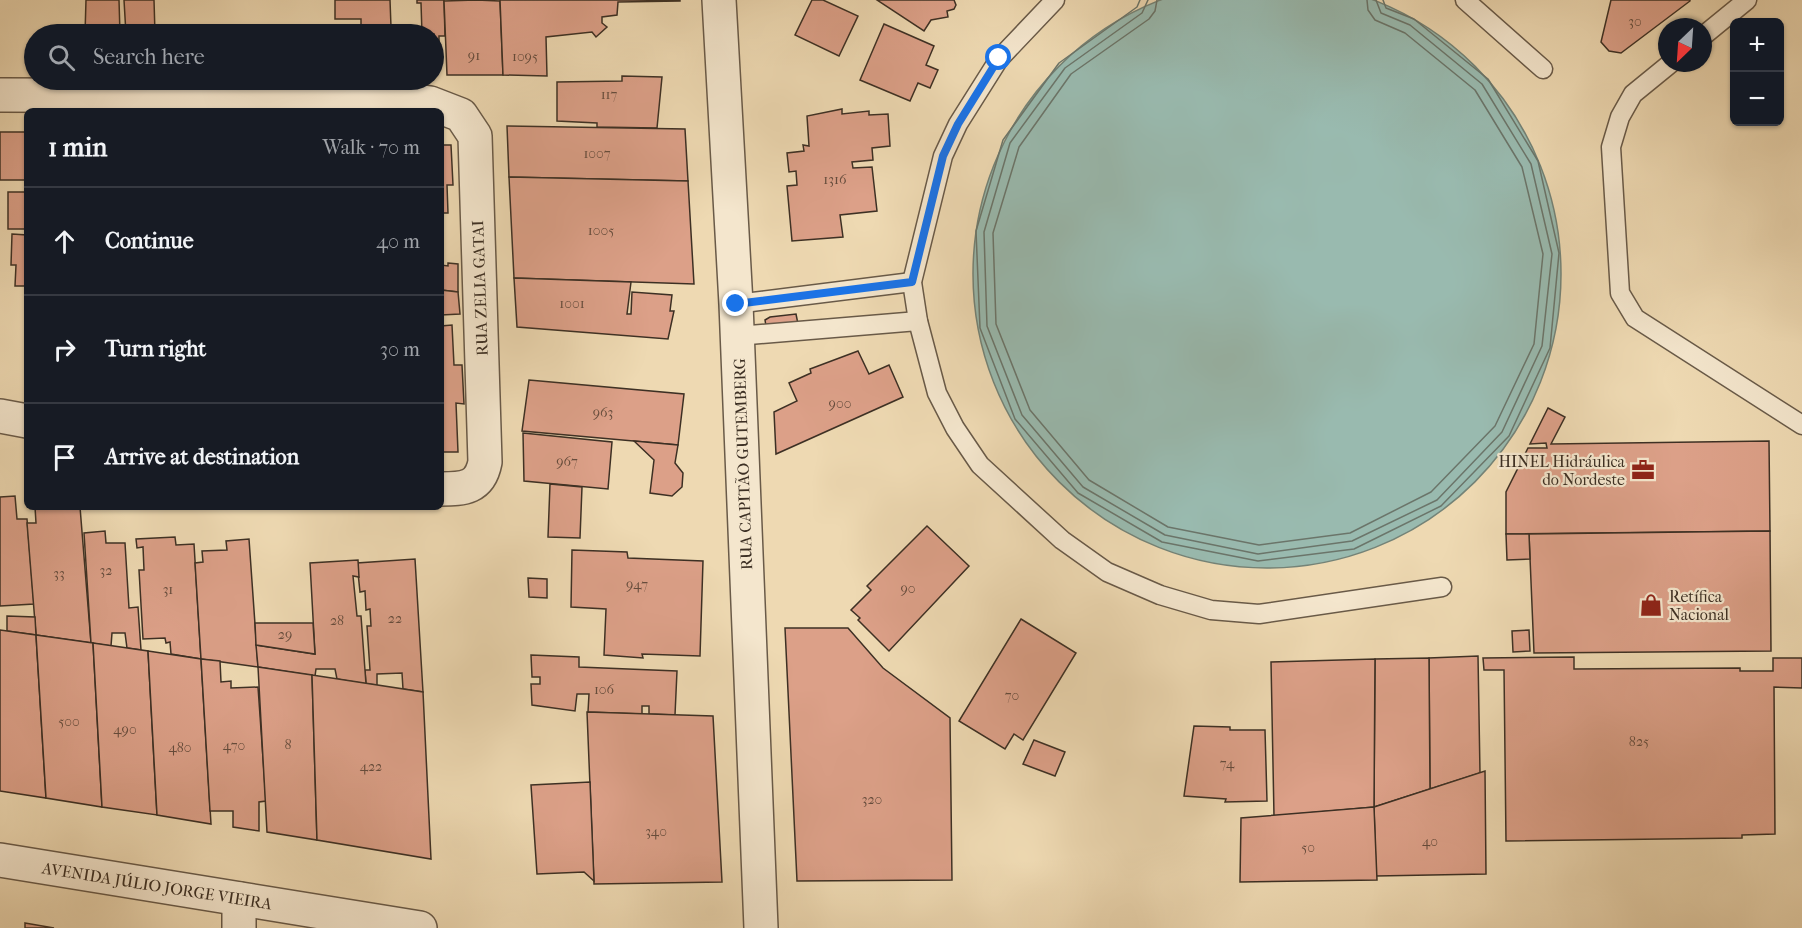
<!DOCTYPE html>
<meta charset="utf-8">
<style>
body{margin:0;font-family:"IM FELL French Canon",serif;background:#20242c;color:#f1f3f6}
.controls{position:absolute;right:18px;top:18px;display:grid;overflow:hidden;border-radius:9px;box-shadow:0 2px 4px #0004}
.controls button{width:54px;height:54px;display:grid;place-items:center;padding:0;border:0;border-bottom:2px solid #363941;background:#171b24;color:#f1f3f6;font:30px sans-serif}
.compass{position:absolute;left:1658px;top:18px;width:54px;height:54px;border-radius:50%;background:#171b24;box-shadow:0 2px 4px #0004;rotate:205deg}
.stop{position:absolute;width:18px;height:18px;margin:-14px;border:4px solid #1a73e8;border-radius:50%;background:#fff}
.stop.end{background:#1a73e8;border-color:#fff;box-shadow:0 2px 6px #0008}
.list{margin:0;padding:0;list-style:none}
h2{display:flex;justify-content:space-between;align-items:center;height:78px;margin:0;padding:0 24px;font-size:26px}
h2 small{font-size:20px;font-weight:400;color:#9ea1a6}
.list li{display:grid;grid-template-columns:39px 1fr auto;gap:18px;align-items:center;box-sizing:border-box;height:108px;padding:0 24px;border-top:2px solid #363941}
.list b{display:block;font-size:22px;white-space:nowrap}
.list em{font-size:20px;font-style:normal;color:#9ea1a6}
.icon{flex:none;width:33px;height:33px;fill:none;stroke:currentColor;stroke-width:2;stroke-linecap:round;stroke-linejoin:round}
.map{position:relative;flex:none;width:1802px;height:928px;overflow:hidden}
.search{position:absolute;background:#171b24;box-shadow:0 2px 4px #0004;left:24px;top:24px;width:420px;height:66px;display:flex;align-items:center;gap:15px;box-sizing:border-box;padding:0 21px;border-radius:33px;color:#9ea1a6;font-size:22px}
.panel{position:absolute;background:#171b24;box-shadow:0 2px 4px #0004;left:24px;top:108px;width:420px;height:402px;border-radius:9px}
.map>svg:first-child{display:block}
.water{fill:#99baaf;stroke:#748377;stroke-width:1.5}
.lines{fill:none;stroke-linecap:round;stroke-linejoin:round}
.shore{stroke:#6b756a;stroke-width:1.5}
.building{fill:#dca088;stroke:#3d3024;stroke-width:1.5}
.service-casing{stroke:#695a48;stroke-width:21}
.minor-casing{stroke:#695a48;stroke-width:36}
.service{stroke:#f4e6cd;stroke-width:18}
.minor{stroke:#f4e6cd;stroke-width:33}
.route{stroke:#1a73e8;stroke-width:8}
.labels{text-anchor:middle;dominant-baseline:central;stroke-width:4.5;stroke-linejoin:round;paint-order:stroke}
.number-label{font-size:14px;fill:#654c3d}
.street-label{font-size:16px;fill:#3d3024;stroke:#f4e6cd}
.poi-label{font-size:16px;fill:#3d3024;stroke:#f4e6cd;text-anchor:end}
</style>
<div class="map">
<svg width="1802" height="928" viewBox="0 0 1802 928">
<rect width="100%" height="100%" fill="#eed9b2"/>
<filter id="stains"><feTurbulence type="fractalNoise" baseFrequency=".00333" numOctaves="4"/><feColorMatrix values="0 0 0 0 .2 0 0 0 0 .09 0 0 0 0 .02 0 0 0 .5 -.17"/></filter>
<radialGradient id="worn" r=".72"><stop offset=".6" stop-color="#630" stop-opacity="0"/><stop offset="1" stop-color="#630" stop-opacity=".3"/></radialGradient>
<circle class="water" cx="1267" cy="274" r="294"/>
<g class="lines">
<g class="shore">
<polyline points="1140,0 1137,7 1059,63 1003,140 976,231 980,328 1015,419 1078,493 1162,542 1258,561 1354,549 1441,506 1509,436 1550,348 1559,253 1538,161 1488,79 1414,19 1386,8 1383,0"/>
<polyline points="1148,0 1142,13 1065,68 1010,143 984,232 987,326 1022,415 1083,487 1165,535 1258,554 1352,541 1437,500 1502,432 1542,346 1552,254 1531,164 1482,84 1410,25 1381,13 1376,0"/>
<polyline points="1157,0 1155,11 1149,19 1071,74 1019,147 993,233 996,324 1030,410 1089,480 1168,527 1259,545 1350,533 1431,492 1495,426 1534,344 1543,254 1522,167 1475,90 1405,33 1375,20 1368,10 1367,0"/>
</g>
</g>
<g class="building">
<polygon points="86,0 119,0 120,34 85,34"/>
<polygon points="124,0 154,0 155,34 126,34"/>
<polygon points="335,0 390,0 391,27 361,28 361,19 335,19"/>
<polygon points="417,0 444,0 445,36 439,36 439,42 434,43 434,34 422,34 421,3 417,3"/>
<polygon points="476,0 500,1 503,75 447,75 444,1"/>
<polygon points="500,0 680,0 680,1 618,2 617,15 602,17 602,23 607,27 596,37 592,32 546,37 547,76 503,75"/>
<polygon points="812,0 823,0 858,16 839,56 795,35"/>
<polygon points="877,0 954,0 956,5 954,9 947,11 948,17 931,20 924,31"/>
<polygon points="1611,0 1690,0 1690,1 1621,53 1609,51 1601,42"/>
<polygon points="884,24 934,46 926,65 938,70 930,88 918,83 910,101 860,80"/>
<polygon points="622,76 662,77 657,128 597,127 597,123 557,121 557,82 622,81"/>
<polygon points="842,109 842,114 869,111 869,115 888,114 890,146 872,148 873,160 852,162 853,168 872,167 877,211 840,215 843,237 792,241 787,186 797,185 796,171 789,172 787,153 804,151 803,145 809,146 807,116"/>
<polygon points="507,126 685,129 688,181 509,177"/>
<rect x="0" y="132" width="26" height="48"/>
<polygon points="441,145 451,145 453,185 447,185 448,213 443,213 443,248"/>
<polygon points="509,177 688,181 694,284 514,278"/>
<polygon points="26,180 27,229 8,229 8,192 25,192"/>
<polygon points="12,234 27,235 27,286 15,286 16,265 11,265"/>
<polygon points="448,263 458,264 458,292 441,290 441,265 448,266"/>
<polygon points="514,278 631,282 627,314 631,314 632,292 672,295 670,311 674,311 668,339 517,327"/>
<polygon points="441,290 458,292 460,314 441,315"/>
<polygon points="796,314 798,324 766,326 765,320 770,317"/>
<polygon points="452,325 454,365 462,365 464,404 456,403 458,452 441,452 441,326"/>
<polygon points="858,351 869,374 889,365 903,397 776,454 774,412 797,401 789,383 811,373 810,369"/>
<polygon points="529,380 684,394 678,445 522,431"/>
<polygon points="1548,408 1565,417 1551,444 1769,441 1770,531 1506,534 1506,492 1528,448 1547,448 1546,443 1530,444"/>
<polygon points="523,433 612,442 608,489 524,481"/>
<polygon points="634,441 678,445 675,463 683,473 682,487 672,496 650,493 654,460"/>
<polygon points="550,484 582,487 580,538 548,537"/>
<polygon points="15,496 17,519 27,519 34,604 0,606 0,497"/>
<polygon points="35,507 80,507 91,643 36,635 27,523 36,523"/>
<polygon points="927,526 969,566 889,651 858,620 860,618 851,610 871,590 867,586"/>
<polygon points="105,531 106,543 125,543 129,608 138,607 141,650 127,648 125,633 112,633 111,646 91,643 84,533"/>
<polygon points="1770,531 1771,651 1534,653 1529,534"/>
<polygon points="1506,534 1529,534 1530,559 1507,560"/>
<polygon points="175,537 176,545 194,544 201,659 171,654 170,642 166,643 165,638 143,639 139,570 144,570 143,547 137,548 136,539"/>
<polygon points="249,539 258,667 201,659 195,563 203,562 202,551 227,550 226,541"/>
<polygon points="572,550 627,552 628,558 703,561 700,656 642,654 643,658 604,655 606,609 571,607"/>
<polygon points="415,559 423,692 403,689 402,673 377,674 377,685 366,684 365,670 370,670 367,626 371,626 370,609 366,610 365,591 360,592 357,563"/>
<polygon points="358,560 359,577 353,576 357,616 361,616 366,684 337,679 335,669 316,669 315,676 258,667 256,645 315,654 310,563"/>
<polygon points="528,578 547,579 547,598 529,597"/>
<polygon points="7,616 35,617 36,635 7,631"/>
<polygon points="1021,619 1076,653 1023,740 1014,734 1005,749 959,721"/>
<polygon points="255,623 313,623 315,654 256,645"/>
<polygon points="785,628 848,628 883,668 950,718 952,880 797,881"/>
<polygon points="0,630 36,635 46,798 0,791"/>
<polygon points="1529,630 1530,651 1513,652 1512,631"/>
<polygon points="36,635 93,643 102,807 46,798"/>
<polygon points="93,643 148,651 157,815 102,807"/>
<polygon points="148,651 201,659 211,824 157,815"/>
<polygon points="531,655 579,657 579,667 677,671 675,715 649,714 649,706 642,706 642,714 588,712 589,694 577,694 575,711 532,705 531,684 540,684 540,677 532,677"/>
<polygon points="1478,656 1480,773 1430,789 1429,658"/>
<polygon points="1574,657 1574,669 1740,668 1740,671 1773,671 1773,658 1802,658 1802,688 1774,687 1775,834 1742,835 1742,838 1506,841 1504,670 1484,670 1483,658"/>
<polygon points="1429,658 1430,789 1374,807 1375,659"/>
<polygon points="201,659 220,661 221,682 231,681 231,688 258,687 266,801 259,802 259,831 233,827 233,811 210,811"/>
<polygon points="1375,659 1374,807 1274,816 1271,662"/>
<polygon points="258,667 312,675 317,840 267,832"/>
<polygon points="312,675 423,692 431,859 317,840"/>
<polygon points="587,712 713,716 722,882 594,884"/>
<polygon points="1194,726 1230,727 1230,730 1265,730 1267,801 1225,802 1226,799 1184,796"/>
<polygon points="1034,740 1065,752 1055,776 1023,764"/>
<polygon points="1485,771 1486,874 1376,876 1374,807"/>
<polygon points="590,782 594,881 584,872 537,874 531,785"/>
<polygon points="1374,807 1377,880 1240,882 1241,818"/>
<polygon points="25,923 54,928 25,928"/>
</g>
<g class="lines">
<g class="service-casing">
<g id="service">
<polyline points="1055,0 999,59 958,124 943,156 912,282 918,321 937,393 955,428 980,465 1062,540 1107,572 1160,595 1211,610 1259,614 1442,587"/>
<polyline points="1465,0 1543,69"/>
<polyline points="1703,36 1747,0"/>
<polyline points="1671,63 1633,94 1620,117 1611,147 1620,293 1635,318 1802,425"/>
<polyline points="736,304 912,282"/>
<polyline points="737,336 918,321"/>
</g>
</g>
<g class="minor-casing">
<g id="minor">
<polyline points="719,0 736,304 761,928"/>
<path d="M0,95L384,96L430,103L461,115L475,136L485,462C480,488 464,489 441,489"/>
<polyline points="0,416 27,421"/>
<polyline points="0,860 420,928"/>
<polyline points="239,899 239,928"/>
</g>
</g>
<use href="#service" class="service"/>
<use href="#minor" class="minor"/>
</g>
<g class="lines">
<polyline class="route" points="736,304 912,282 943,156 958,124 999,58"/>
</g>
<defs>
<g id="office-bare" transform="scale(1.8)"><path d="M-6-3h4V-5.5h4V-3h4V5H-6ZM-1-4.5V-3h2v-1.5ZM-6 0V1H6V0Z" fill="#8f2418" stroke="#f4e6cd" stroke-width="2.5" paint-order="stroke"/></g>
<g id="shop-bare" transform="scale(1.8)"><path d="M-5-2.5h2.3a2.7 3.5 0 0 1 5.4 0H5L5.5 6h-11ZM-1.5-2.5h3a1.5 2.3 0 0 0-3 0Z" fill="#8f2418" stroke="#f4e6cd" stroke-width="2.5" paint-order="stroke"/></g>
</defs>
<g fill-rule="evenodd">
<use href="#office-bare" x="1643" y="470"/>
<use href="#shop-bare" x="1651" y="605"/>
</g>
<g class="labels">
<g class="number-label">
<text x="1635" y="21">30</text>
<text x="474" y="55">91</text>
<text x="525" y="56">1095</text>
<text x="609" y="94">117</text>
<text x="597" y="153">1007</text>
<text x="835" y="179">1316</text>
<text x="601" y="230">1005</text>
<text x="572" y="303">1001</text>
<text x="840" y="403">900</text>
<text x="603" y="412">963</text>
<text x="567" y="461">967</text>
<text x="106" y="570">32</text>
<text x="59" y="573">33</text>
<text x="637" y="584">947</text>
<text x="908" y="588">90</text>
<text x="168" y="589">31</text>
<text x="395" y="618">22</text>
<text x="337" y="620">28</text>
<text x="285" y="634">29</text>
<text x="604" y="689">106</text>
<text x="1012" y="695">70</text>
<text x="69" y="721">500</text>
<text x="125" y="729">490</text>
<text x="1639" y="741">825</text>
<text x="288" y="744">8</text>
<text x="234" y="745">470</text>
<text x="180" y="747">480</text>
<text x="1227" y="763">74</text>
<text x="371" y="766">422</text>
<text x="872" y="799">320</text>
<text x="656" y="831">340</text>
<text x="1430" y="841">40</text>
<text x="1308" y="847">50</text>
</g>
<g class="street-label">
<text transform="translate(480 288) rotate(-92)">RUA ZELIA GATAI</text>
<text transform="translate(743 464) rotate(-92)">RUA CAPITÃO GUTEMBERG</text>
<text transform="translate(157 886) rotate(9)">AVENIDA JÚLIO JORGE VIEIRA</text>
</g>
<g class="poi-label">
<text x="1625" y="461">HINEL Hidráulica<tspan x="1625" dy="18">do Nordeste</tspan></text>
<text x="1669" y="596" text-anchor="start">Retífica<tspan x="1669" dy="18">Nacional</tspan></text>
</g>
</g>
<rect width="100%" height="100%" filter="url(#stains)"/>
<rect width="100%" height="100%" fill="url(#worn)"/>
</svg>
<div class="controls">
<button>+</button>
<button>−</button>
</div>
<svg class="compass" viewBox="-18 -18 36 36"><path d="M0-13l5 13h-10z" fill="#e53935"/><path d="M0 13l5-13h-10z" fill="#9ea1a6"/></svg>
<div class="stop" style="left:999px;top:58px"></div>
<div class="stop end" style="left:736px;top:304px"></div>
<div class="search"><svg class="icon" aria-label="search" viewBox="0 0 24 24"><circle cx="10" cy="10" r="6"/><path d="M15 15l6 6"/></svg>Search here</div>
<section class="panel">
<h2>1 min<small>Walk · 70 m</small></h2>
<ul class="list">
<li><svg class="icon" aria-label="ahead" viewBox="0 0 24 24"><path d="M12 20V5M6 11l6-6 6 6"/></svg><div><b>Continue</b></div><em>40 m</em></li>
<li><svg class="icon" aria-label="right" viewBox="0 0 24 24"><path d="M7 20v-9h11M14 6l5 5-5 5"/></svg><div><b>Turn right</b></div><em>30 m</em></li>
<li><svg class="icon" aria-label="arrive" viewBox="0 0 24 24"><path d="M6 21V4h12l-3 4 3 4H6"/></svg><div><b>Arrive at destination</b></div></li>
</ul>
</section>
</div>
